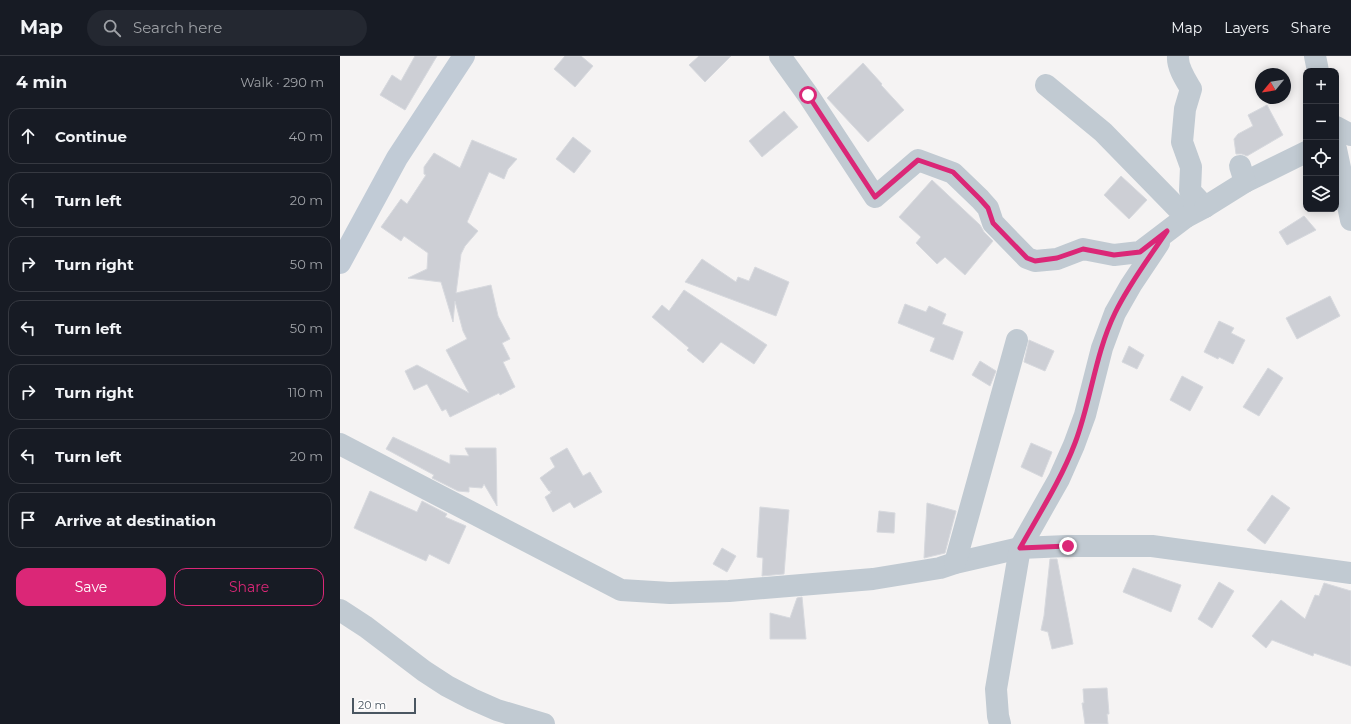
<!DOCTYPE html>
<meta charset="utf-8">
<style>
body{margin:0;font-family:Montserrat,sans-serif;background:#242831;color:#f1f3f6}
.controls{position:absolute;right:12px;top:12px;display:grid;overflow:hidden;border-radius:8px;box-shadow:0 2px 10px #0003}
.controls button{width:36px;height:36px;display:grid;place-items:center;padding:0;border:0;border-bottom:1px solid #363941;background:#171b24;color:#f1f3f6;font:20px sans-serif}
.compass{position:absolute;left:915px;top:12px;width:36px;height:36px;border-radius:50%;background:#171b24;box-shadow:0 2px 10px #0003;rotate:240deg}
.scale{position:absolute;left:12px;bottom:10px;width:64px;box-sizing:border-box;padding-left:4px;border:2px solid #4a5661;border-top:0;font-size:11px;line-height:14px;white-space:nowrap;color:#4a5661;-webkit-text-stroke:3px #fff;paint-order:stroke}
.stop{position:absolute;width:12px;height:12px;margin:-9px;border:3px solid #db2777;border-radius:50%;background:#fff}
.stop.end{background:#db2777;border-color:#fff;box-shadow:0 1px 4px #0008}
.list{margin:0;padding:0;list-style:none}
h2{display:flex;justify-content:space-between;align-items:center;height:52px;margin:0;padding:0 16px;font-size:17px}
h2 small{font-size:13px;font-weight:400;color:#9ea1a6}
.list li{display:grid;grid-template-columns:26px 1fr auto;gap:12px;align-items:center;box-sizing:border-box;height:56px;margin:0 8px 8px;padding:0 8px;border:1px solid #363941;border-radius:12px}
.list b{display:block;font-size:15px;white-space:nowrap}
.list em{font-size:13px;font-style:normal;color:#9ea1a6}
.actions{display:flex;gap:8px;padding:12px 16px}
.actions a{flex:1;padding:9px 0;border:1px solid #db2777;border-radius:12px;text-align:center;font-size:14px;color:#db2777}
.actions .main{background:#db2777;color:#fff}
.icon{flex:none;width:22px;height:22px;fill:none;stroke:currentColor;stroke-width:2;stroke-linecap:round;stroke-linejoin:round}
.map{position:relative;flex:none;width:1011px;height:668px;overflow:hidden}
header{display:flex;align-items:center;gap:24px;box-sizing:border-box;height:56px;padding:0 20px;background:#171b24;border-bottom:1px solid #363941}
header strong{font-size:19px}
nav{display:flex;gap:22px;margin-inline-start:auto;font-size:14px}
.search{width:280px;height:36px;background:#242831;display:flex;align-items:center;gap:10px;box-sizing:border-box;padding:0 14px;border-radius:22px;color:#9ea1a6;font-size:15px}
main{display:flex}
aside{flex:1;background:#171b24}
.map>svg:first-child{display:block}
.building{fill:#cdcfd5;stroke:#d7d9de}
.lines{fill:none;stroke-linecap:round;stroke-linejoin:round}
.street{stroke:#c1cad2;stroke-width:22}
.secondary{stroke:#c1cbd6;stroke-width:22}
.route{stroke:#db2777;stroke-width:5}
</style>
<header>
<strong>Map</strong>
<div class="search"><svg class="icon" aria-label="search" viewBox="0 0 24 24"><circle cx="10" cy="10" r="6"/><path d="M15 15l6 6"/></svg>Search here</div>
<nav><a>Map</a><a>Layers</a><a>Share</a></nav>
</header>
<main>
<aside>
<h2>4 min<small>Walk · 290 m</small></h2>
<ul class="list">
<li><svg class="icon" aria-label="ahead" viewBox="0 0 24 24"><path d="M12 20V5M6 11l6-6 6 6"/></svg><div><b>Continue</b></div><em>40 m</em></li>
<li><svg class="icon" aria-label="left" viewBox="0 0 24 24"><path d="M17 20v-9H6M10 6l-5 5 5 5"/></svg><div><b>Turn left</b></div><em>20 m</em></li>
<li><svg class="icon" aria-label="right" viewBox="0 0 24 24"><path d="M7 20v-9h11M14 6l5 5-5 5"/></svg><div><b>Turn right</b></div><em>50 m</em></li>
<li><svg class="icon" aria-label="left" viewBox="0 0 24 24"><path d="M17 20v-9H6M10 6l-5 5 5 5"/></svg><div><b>Turn left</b></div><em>50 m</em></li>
<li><svg class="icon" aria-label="right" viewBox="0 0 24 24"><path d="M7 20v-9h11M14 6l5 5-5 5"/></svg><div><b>Turn right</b></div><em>110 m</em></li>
<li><svg class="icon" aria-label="left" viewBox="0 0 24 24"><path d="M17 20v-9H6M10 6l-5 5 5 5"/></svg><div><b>Turn left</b></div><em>20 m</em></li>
<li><svg class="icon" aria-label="arrive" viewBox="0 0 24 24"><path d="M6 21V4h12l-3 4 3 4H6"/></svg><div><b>Arrive at destination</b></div></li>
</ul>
<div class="actions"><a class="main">Save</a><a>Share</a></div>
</aside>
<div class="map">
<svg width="1011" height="668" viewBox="0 0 1011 668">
<rect width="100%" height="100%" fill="#f5f3f3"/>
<g class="building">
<polygon points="75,0 97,0 65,54 40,39 52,19 61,25"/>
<polygon points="225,0 241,0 253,10 235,31 214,13"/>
<polygon points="359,0 391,0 365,26 349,9"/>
<polygon points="523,7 542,28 541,29 564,54 528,86 487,42"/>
<polygon points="927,49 943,79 907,100 902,98 896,98 894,83 898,78 913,70 908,59"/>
<polygon points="444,55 458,71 422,101 409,85"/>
<polygon points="233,81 251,95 234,117 216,103"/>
<polygon points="132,84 177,103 168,113 164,123 149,116 127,166 138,175 125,190 121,198 116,237 151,229 158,260 170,283 162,287 170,303 163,306 175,331 160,339 159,337 110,361 106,353 102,355 87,328 74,334 65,315 77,309 129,337 106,294 127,283 123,275 115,245 113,266 101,226 68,222 87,213 88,197 64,180 61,185 41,171 61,143 67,148 86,119 84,118 84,111 94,97 120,112"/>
<polygon points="781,120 807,144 789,163 764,139"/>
<polygon points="592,124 640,169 644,176 653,185 625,219 605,201 597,208 576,187 581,181 559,161"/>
<polygon points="964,160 976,174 947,189 939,176"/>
<polygon points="362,203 396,226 398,221 409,225 415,211 449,226 436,260 345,226"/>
<polygon points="344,234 427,289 414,308 381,286 363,307 347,294 349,292 312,261 322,249 329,255"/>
<polygon points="990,240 1000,260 957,283 946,262"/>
<polygon points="565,248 586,256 589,250 606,258 602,268 623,276 613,304 590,295 595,282 558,267"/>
<polygon points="879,265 894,272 891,277 905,284 893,308 879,301 878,303 864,296"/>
<polygon points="689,284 714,295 705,315 684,306"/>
<polygon points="789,290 804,299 797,313 782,306"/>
<polygon points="640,305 656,315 650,330 632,319"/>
<polygon points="928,312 943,322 919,360 903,351"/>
<polygon points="842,320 863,331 850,355 830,344"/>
<polygon points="53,381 110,408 110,399 129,400 125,392 156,392 157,450 144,428 142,432 129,431 129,436 118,435 92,422 94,419 46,393"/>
<polygon points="691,387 712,396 702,421 681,411"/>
<polygon points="227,392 243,420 250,416 262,436 234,452 230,446 213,456 205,441 211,437 210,436 212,435 209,435 200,422 215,411 210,402"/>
<polygon points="30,435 77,456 82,445 107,458 105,461 126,470 109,508 89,498 86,505 14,472"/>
<polygon points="932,439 950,452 925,488 907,474"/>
<polygon points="587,447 616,455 605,497 584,502"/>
<polygon points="420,451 449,454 444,518 422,520 423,502 417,501"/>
<polygon points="539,455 555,457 554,477 537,476"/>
<polygon points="382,492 396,500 387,516 373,508"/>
<polygon points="710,503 717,503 733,588 712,593 708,576 701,574 704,560"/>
<polygon points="793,512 841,529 831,556 783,536"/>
<polygon points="879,526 894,535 872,572 858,563"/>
<polygon points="984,527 1011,535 1011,610 974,597 973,600 932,584 926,592 912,580 941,544 965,563 975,539 979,540"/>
<polygon points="462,541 466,583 430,583 430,557 450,562 457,542"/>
<polygon points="767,632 769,658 767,658 768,668 745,668 742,647 744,647 743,633"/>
</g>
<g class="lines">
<g class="street">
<polyline points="440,0 468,39 535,141 578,104 613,117 640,143 648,152 653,167 687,202 695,205 717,203 743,193 774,199 800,196 846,161 763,76 706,29"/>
<path d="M838,0C837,11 845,23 851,33L845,53L842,86L851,111L850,135L865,151L846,161"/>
<polyline points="975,0 978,15"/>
<polyline points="996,71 1011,79"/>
<polyline points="996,93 1011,164"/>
<polyline points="905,126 966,96"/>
<polyline points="865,151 905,126 900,110"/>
<polyline points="0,388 281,534 330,537 389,535 533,523 600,512 615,507 680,492 727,490 812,490 1011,517"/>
<polyline points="615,507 677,284"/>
<polyline points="0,554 26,571 84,615 107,630 132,643 157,654 204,668"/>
<polyline points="660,668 658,660 656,633 680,492 719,423 734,389 745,359 762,292 775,257 791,229 819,187"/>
</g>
<polyline class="secondary" points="0,207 57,102 124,0"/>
</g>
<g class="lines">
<path class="route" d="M468,39L535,141L578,104L613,116L640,143L648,152L653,167L687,202L695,205L717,202L743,193L774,199L800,196L827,175C809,202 789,228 775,257C755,298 751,345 735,387C721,424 699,458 680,492L728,490"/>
</g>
</svg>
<div class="controls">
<button>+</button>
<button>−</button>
<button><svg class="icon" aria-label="locate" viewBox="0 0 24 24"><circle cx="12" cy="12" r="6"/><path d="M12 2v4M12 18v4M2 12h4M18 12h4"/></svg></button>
<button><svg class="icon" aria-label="layers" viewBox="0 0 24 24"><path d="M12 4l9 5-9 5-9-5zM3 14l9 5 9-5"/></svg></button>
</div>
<svg class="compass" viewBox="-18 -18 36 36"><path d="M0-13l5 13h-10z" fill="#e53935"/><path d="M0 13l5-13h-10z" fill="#9ea1a6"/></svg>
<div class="scale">20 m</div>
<div class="stop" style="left:468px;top:39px"></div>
<div class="stop end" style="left:728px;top:490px"></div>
</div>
</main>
